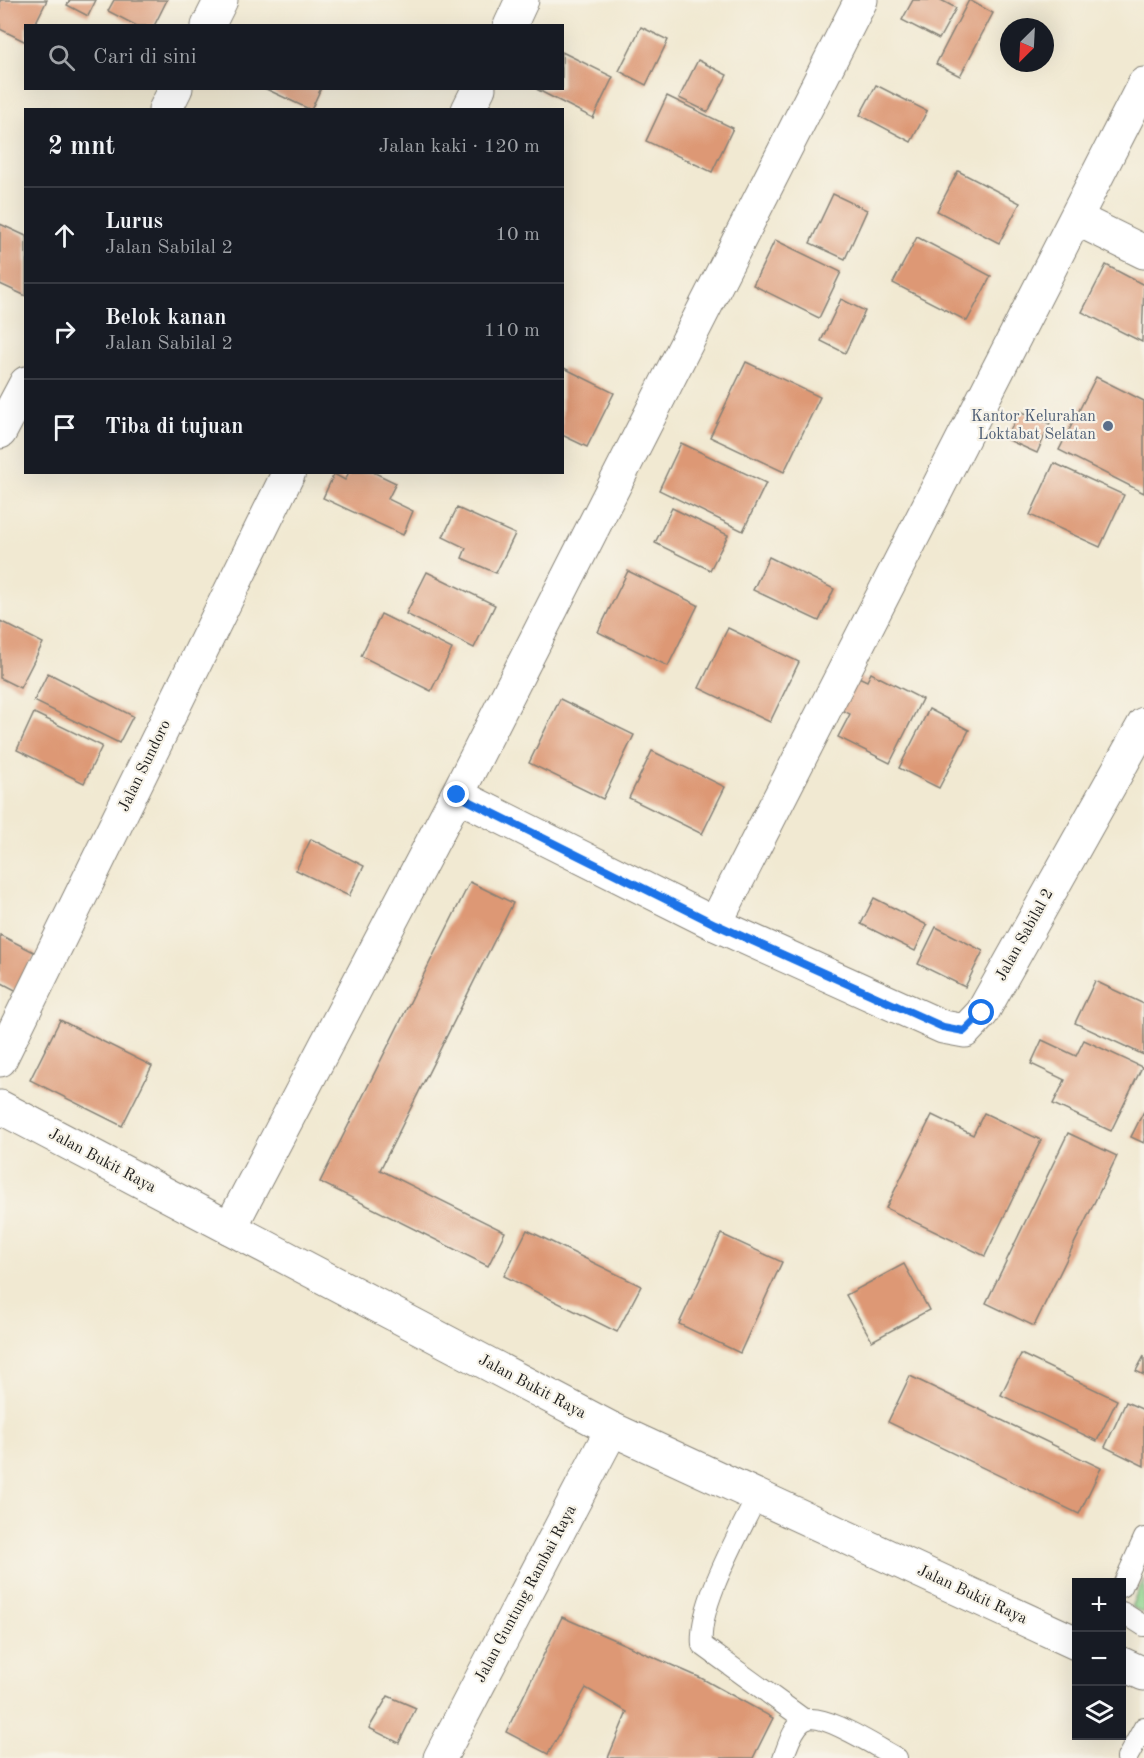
<!DOCTYPE html>
<html lang="id">
<meta charset="utf-8">
<style>
body{margin:0;font-family:"Old Standard TT",serif;background:#20242c;color:#f1f3f6}
.controls{position:absolute;right:18px;bottom:18px;display:grid;overflow:hidden;border-radius:0px;box-shadow:0 6px 24px #0002}
.controls button{width:54px;height:54px;display:grid;place-items:center;padding:0;border:0;border-bottom:2px solid #363941;background:#171b24;color:#f1f3f6;font:30px sans-serif}
.compass{position:absolute;left:1000px;top:18px;width:54px;height:54px;border-radius:50%;background:#171b24;box-shadow:0 6px 24px #0002;rotate:204deg}
.stop{position:absolute;width:18px;height:18px;margin:-14px;border:4px solid #1a73e8;border-radius:50%;background:#fff}
.stop.end{background:#1a73e8;border-color:#fff;box-shadow:0 2px 6px #0008}
.list{margin:0;padding:0;list-style:none}
h2{display:flex;justify-content:space-between;align-items:center;height:78px;margin:0;padding:0 24px;font-size:26px}
h2 small{font-size:20px;font-weight:400;color:#9ea1a6}
.list li{display:grid;grid-template-columns:39px 1fr auto;gap:18px;align-items:center;box-sizing:border-box;height:96px;padding:0 24px;border-top:2px solid #363941}
.list b{display:block;font-size:22px;white-space:nowrap}
.list p{margin:0;font-size:20px;white-space:nowrap;color:#9ea1a6}
.list em{font-size:20px;font-style:normal;color:#9ea1a6}
.icon{flex:none;width:33px;height:33px;fill:none;stroke:currentColor;stroke-width:2;stroke-linecap:round;stroke-linejoin:round}
.map{position:relative;flex:none;width:1144px;height:1758px;overflow:hidden}
.search{position:absolute;background:#171b24;box-shadow:0 6px 24px #0002;left:24px;top:24px;width:540px;height:66px;display:flex;align-items:center;gap:15px;box-sizing:border-box;padding:0 21px;border-radius:0px;color:#9ea1a6;font-size:22px}
.panel{position:absolute;background:#171b24;box-shadow:0 6px 24px #0002;left:24px;top:108px;width:540px;height:366px;border-radius:0px}
.map>svg:first-child{display:block}
.green{fill:#91d68f;stroke:#567956;stroke-width:1.5}
.building{fill:#dd9875}
.lines{fill:none;stroke-linecap:round;stroke-linejoin:round}
.lane-casing{stroke:#868277;stroke-width:22}
.street-casing{stroke:#868277;stroke-width:35}
.secondary-casing{stroke:#868277;stroke-width:35}
.lane{stroke:#fff;stroke-width:20}
.street{stroke:#fff;stroke-width:33}
.secondary{stroke:#fff;stroke-width:33}
.route{stroke:#1a73e8;stroke-width:8}
.service-dot{fill:#5c6f8a;stroke:#f7f3e8;stroke-width:2}
.labels{text-anchor:middle;dominant-baseline:central;stroke-width:4.5;stroke-linejoin:round;paint-order:stroke}
.service-label{font-size:16px;fill:#4e5e75;stroke:#f7f3e8;text-anchor:end}
.street-label{font-size:16px;fill:#1c1c1c;stroke:#f7f3e8}
</style>
<div class="map">
<svg width="1144" height="1758" viewBox="0 0 1144 1758">
<rect width="100%" height="100%" fill="#f7f3e8"/>
<filter id="ink" filterUnits="userSpaceOnUse"><feTurbulence type="fractalNoise" baseFrequency=".0167" numOctaves="2"/><feDisplacementMap in="SourceGraphic" scale="12" xChannelSelector="R" yChannelSelector="G"/><feConvolveMatrix kernelMatrix="1 2 1 2 8 2 1 2 1" color-interpolation-filters="sRGB"/></filter>
<filter id="wash" filterUnits="userSpaceOnUse"><feTurbulence type="fractalNoise" baseFrequency=".008" numOctaves="4" result="noise"/><feDisplacementMap in="SourceGraphic" scale="24" xChannelSelector="R" yChannelSelector="G"/><feGaussianBlur stdDeviation="1.35" result="paint"/><feColorMatrix in="noise" values="0 0 0 0 0 0 0 0 0 0 0 0 0 0 0 0 0 1.4 0 .05"/><feComposite in="paint" operator="in"/></filter>
<g filter="url(#wash)">
<rect width="100%" height="100%" fill="#f1e9d2"/>
<polygon class="green" points="1144,1579 1144,1613 1131,1607"/>
<g id="blocks">
<g class="building">
<polygon points="0,0 47,0 34,26 26,26 26,42 0,29"/>
<polygon points="70,0 96,0 88,16 67,5"/>
<polygon points="114,0 167,0 154,26 137,26 108,11"/>
<polygon points="913,0 941,0 956,8 939,39 902,20"/>
<polygon points="969,0 993,13 960,76 936,64"/>
<polygon points="641,27 668,40 646,85 619,71"/>
<polygon points="562,52 613,77 593,118 538,90 562,88"/>
<polygon points="698,60 727,75 708,112 679,98"/>
<polygon points="876,85 927,111 911,142 860,115"/>
<polygon points="264,88 321,88 311,110"/>
<polygon points="667,96 733,128 712,172 646,141"/>
<polygon points="958,171 1020,203 999,243 937,211"/>
<polygon points="833,194 867,210 845,259 810,243"/>
<polygon points="0,224 26,236 26,296 0,284"/>
<polygon points="917,237 991,276 967,321 893,283"/>
<polygon points="775,240 841,272 819,318 753,285"/>
<polygon points="1106,265 1144,285 1142,342 1082,312"/>
<polygon points="841,299 865,311 845,353 821,341"/>
<polygon points="746,362 820,397 784,472 710,437"/>
<polygon points="562,367 614,393 587,447 562,435"/>
<polygon points="1096,377 1144,401 1144,493 1059,450"/>
<polygon points="1020,411 1050,424 1037,453 1006,439"/>
<polygon points="681,443 766,483 743,531 659,490"/>
<polygon points="1054,463 1124,495 1100,547 1030,515"/>
<polygon points="349,472 373,472 396,483 388,499 413,511 403,535 323,498 334,474 345,480"/>
<polygon points="457,508 515,534 496,573 462,558 466,548 443,537"/>
<polygon points="672,508 728,535 710,570 655,543"/>
<polygon points="769,557 834,589 819,621 753,590"/>
<polygon points="628,571 698,605 668,666 598,632"/>
<polygon points="427,572 495,605 474,648 406,614"/>
<polygon points="381,614 452,649 431,691 361,656"/>
<polygon points="0,621 43,643 20,688 0,678"/>
<polygon points="728,628 799,662 770,722 699,688"/>
<polygon points="48,673 133,716 119,743 34,701"/>
<polygon points="850,673 867,681 871,673 922,699 890,763 838,737 850,714 833,706"/>
<polygon points="560,699 634,735 603,799 529,763"/>
<polygon points="929,709 969,730 939,788 899,768"/>
<polygon points="34,713 102,746 84,783 17,750"/>
<polygon points="652,751 725,787 702,834 629,798"/>
<polygon points="311,839 364,866 349,896 296,870"/>
<polygon points="470,882 513,903 380,1170 505,1232 488,1266 320,1182"/>
<polygon points="874,898 927,925 915,951 861,924"/>
<polygon points="936,927 983,951 965,987 918,964"/>
<polygon points="0,935 36,953 17,991 0,982"/>
<polygon points="1095,981 1144,1004 1144,1055 1075,1023"/>
<polygon points="60,1020 152,1066 122,1126 30,1080"/>
<polygon points="1042,1040 1076,1056 1084,1040 1142,1067 1111,1131 1053,1104 1065,1080 1031,1064"/>
<polygon points="1144,1111 1144,1143 1131,1137"/>
<polygon points="984,1113 1041,1140 985,1256 886,1208 932,1115 973,1135"/>
<polygon points="1068,1133 1117,1156 1034,1326 986,1303"/>
<polygon points="527,1230 641,1286 617,1332 504,1276"/>
<polygon points="721,1234 782,1262 740,1353 679,1324"/>
<polygon points="904,1264 929,1310 872,1341 846,1295"/>
<polygon points="1021,1354 1117,1400 1097,1441 1001,1395"/>
<polygon points="1144,1356 1144,1375 1136,1371"/>
<polygon points="910,1376 1101,1468 1079,1514 888,1422"/>
<polygon points="1126,1402 1144,1410 1144,1466 1105,1447"/>
<polygon points="562,1617 701,1678 773,1718 753,1758 608,1758 627,1712 586,1688 548,1754 506,1732"/>
<polygon points="388,1696 416,1708 399,1743 369,1728"/>
</g>
</g>
</g>
<g filter="url(#ink)">
<use href="#blocks" fill-opacity="0" stroke="#868277" stroke-width="1.5"/>
<g class="lines">
<g class="lane-casing">
<g id="lane">
<path d="M757,1496C739,1535 698,1604 702,1645L805,1720"/>
<polyline points="1122,1587 1144,1538"/>
<polyline points="1122,1612 1144,1626"/>
<path d="M783,1758C788,1746 792,1729 803,1721C819,1709 880,1749 897,1758"/>
<polyline points="1127,1758 1144,1727"/>
</g>
</g>
<g class="street-casing">
<g id="street">
<polyline points="208,26 221,0"/>
<polyline points="510,26 522,0"/>
<polyline points="165,110 176,88"/>
<polyline points="468,110 479,88"/>
<polyline points="1077,219 1144,252"/>
<polyline points="0,432 26,383"/>
<polyline points="457,795 715,924 943,1027 965,1031 982,1013 1144,724"/>
<polyline points="715,924 1144,84"/>
<polyline points="0,1060 289,472"/>
<polyline points="230,1228 457,795 861,0"/>
<polyline points="440,1758 612,1429"/>
</g>
</g>
<g class="secondary-casing">
<g id="secondary">
<polyline points="0,1107 612,1429 1076,1643"/>
<polyline points="1122,1664 1144,1674"/>
</g>
</g>
<use href="#lane" class="lane"/>
<use href="#street" class="street"/>
<use href="#secondary" class="secondary"/>
</g>
</g>
<g class="lines" filter="url(#ink)">
<polyline class="route" points="457,795 715,924 943,1027 964,1031 982,1013"/>
</g>
<circle class="service-dot" cx="1108" cy="426" r="6"/>
<g class="labels">
<g class="service-label">
<text x="1096" y="417">Kantor Kelurahan<tspan x="1096" dy="18">Loktabat Selatan</tspan></text>
</g>
<g class="street-label">
<text transform="translate(145 766) rotate(-64)">Jalan Sundoro</text>
<text transform="translate(1025 935) rotate(-61)">Jalan Sabilal 2</text>
<text transform="translate(102 1161) rotate(28)">Jalan Bukit Raya</text>
<text transform="translate(532 1387) rotate(28)">Jalan Bukit Raya</text>
<text transform="translate(526 1594) rotate(-62)">Jalan Guntung Rambai Raya</text>
<text transform="translate(972 1595) rotate(25)">Jalan Bukit Raya</text>
</g>
</g>
</svg>
<div class="controls">
<button>+</button>
<button>−</button>
<button><svg class="icon" aria-label="layers" viewBox="0 0 24 24"><path d="M12 4l9 5-9 5-9-5zM3 14l9 5 9-5"/></svg></button>
</div>
<svg class="compass" viewBox="-18 -18 36 36"><path d="M0-13l5 13h-10z" fill="#e53935"/><path d="M0 13l5-13h-10z" fill="#9ea1a6"/></svg>
<div class="stop" style="left:982px;top:1013px"></div>
<div class="stop end" style="left:457px;top:795px"></div>
<div class="search"><svg class="icon" aria-label="search" viewBox="0 0 24 24"><circle cx="10" cy="10" r="6"/><path d="M15 15l6 6"/></svg>Cari di sini</div>
<section class="panel">
<h2>2 mnt<small>Jalan kaki · 120 m</small></h2>
<ul class="list">
<li><svg class="icon" aria-label="ahead" viewBox="0 0 24 24"><path d="M12 20V5M6 11l6-6 6 6"/></svg><div><b>Lurus</b><p>Jalan Sabilal 2</p></div><em>10 m</em></li>
<li><svg class="icon" aria-label="right" viewBox="0 0 24 24"><path d="M7 20v-9h11M14 6l5 5-5 5"/></svg><div><b>Belok kanan</b><p>Jalan Sabilal 2</p></div><em>110 m</em></li>
<li><svg class="icon" aria-label="arrive" viewBox="0 0 24 24"><path d="M6 21V4h12l-3 4 3 4H6"/></svg><div><b>Tiba di tujuan</b></div></li>
</ul>
</section>
</div>
